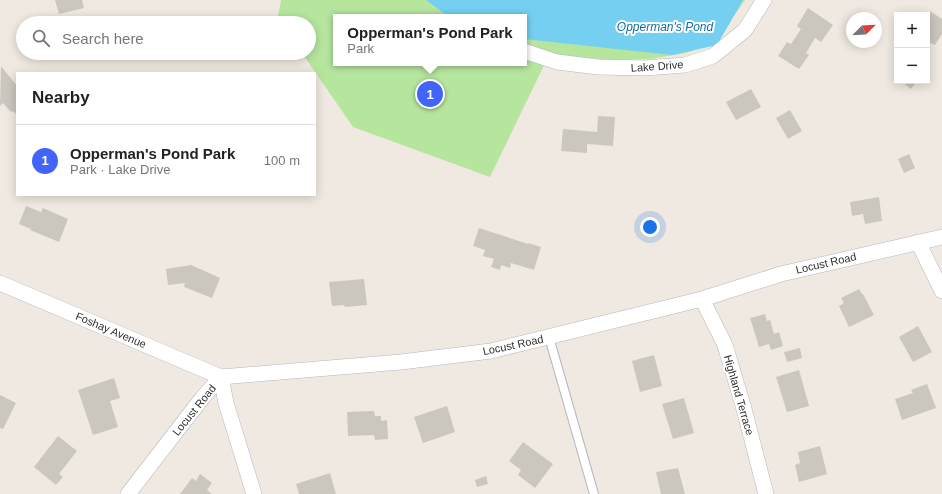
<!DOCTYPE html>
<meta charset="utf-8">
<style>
body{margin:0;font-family:Helvetica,sans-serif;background:#f6f6f6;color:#222}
.controls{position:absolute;right:12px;top:12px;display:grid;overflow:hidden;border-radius:0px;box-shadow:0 2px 10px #0003}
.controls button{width:36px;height:36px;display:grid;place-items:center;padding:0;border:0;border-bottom:1px solid #e0e0e0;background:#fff;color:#222;font:20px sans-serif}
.compass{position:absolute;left:846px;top:12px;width:36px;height:36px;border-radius:50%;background:#fff;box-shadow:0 2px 10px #0003;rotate:66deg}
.you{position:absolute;left:650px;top:227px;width:14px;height:14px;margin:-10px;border:3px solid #fff;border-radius:50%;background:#1a73e8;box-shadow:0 0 0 6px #1a73e833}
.badge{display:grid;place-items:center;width:26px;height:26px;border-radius:50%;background:#4264fb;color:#fff;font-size:13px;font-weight:700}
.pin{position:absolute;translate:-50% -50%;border:2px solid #fff;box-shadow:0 1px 4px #0006}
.popup{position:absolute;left:333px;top:14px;width:194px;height:52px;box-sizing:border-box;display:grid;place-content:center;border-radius:0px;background:#fff;filter:drop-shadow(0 1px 3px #0005);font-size:13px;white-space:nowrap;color:#767676}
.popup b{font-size:15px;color:#222}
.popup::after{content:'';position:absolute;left:50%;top:100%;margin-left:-8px;border:8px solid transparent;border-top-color:#fff}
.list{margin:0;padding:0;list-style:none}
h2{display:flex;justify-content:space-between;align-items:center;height:52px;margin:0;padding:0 16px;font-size:17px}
h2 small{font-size:13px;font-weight:400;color:#767676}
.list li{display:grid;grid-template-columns:26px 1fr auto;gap:12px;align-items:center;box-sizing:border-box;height:72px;padding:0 16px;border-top:1px solid #e0e0e0}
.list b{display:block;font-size:15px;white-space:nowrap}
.list p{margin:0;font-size:13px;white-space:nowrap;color:#767676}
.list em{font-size:13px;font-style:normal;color:#767676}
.icon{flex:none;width:22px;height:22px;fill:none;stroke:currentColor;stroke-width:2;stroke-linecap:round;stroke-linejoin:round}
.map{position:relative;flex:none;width:942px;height:494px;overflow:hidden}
.search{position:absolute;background:#fff;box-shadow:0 2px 10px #0003;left:16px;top:16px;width:300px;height:44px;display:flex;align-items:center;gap:10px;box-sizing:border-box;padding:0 14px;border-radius:22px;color:#767676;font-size:15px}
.panel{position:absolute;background:#fff;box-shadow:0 2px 10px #0003;left:16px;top:72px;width:300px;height:124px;border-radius:0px}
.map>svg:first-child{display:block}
.park{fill:#b6e59e;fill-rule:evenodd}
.water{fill:#75cff0}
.building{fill:#cbc7bf}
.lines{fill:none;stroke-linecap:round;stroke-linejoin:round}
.lane-casing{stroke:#b4b7c1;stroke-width:10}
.street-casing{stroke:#b4b7c1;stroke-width:16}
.lane{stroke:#fff;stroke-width:8}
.street{stroke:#fff;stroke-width:15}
.labels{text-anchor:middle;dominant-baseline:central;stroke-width:4;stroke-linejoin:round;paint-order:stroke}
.street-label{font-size:11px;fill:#2e2e2e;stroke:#fff}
.water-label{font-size:12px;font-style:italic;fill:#0d6fa3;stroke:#fff}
</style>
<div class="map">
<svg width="942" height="494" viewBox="0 0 942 494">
<rect width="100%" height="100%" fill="#efe9e1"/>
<path class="park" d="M281,0H745L724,30L700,48L686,53L651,59L612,60L549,55L490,177L353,127L302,53H309V23H282L278,17ZM336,17H524V63H336Z"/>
<polygon class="water" points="426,0 743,0 717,45 672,55 524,39 524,17 449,17"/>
<g class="building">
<polygon points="55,0 82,0 84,8 59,14"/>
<polygon points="808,8 833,25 821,42 815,38 806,53 809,55 799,69 778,56 787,42 791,44 801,29 797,26"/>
<polygon points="930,11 942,19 942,34 935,45 931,43 927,49 927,16"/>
<polygon points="1,66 17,86 17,115 13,111 11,112 3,103 0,106"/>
<polygon points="901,81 917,81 911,89"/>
<polygon points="751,89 761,107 736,120 726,102"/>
<polygon points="790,110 802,131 788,139 776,118"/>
<polygon points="598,116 615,117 613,146 587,144 587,153 561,151 563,129 597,132"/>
<polygon points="909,154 915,168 904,173 898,159"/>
<polygon points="879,197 882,221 865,224 863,214 852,216 850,202"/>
<polygon points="26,206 41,212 43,208 68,219 59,242 30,230 31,229 19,224"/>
<polygon points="479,228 528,244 528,243 541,247 534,270 511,263 510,268 501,265 500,270 491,267 494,259 483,256 485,250 473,246"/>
<polygon points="191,265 220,278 212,298 184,287 185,283 168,285 166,269"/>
<polygon points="364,279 367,305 345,307 344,305 332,306 329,282"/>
<polygon points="859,289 862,294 863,294 874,315 849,327 839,306 844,303 841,298"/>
<polygon points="765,314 767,321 770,320 774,334 779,332 783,346 771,350 769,344 759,347 750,318"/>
<polygon points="918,326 932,352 913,362 899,337"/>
<polygon points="800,348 802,358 787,362 784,352"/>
<polygon points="654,355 662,386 640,392 632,361"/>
<polygon points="799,370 809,406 787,412 776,377"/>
<polygon points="114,378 120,398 110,401 118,427 93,435 78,390"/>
<polygon points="927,384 936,408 902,420 895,399 913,393 911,390"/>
<polygon points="0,395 16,403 3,429 0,428"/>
<polygon points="684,398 694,433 673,439 662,404"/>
<polygon points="447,406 455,432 423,443 414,417"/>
<polygon points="374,411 375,416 381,416 381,421 387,420 388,439 375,440 374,435 348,436 347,412"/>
<polygon points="58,436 77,451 59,474 63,477 56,485 34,467"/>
<polygon points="523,442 553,464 535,488 518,475 521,470 509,461"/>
<polygon points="820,446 827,474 799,482 795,465 800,463 798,452"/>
<polygon points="678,468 685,494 661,494 656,472"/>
<polygon points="330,473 336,494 299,494 296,484"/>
<polygon points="200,474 212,483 207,490 212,494 180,494 192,478 196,481"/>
<polygon points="486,476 488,484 477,487 475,480"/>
</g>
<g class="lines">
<g class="lane-casing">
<polyline id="lane" points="549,337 594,494"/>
</g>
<g class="street-casing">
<g id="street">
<polyline points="524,51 557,62 598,67 645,68 685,65 713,56 745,30 764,0"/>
<polyline points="918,242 942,291"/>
<polyline points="0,283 221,377"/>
<polyline points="702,299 725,345 744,409 766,494"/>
<polyline points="221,377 226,403 254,494"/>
<polyline points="128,494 203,397 221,377 401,362 491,351 702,299 781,274 942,237"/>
</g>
</g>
<use href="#lane" class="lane"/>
<use href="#street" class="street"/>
</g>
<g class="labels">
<g class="street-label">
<text transform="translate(657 66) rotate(-4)">Lake Drive</text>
<text transform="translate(826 263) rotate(-13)">Locust Road</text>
<text transform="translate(111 330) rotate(23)">Foshay Avenue</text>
<text transform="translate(513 345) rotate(-12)">Locust Road</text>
<text transform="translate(739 395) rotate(74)">Highland Terrace</text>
<text transform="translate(194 410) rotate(-51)">Locust Road</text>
</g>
<g class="water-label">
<text x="665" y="27">Opperman's Pond</text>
</g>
</g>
</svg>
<div class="controls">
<button>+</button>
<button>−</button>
</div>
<svg class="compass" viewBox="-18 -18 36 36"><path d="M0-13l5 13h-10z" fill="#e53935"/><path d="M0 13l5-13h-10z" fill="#767676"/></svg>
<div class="you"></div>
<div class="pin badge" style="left:430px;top:94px">1</div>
<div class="popup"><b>Opperman's Pond Park</b>Park</div>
<div class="search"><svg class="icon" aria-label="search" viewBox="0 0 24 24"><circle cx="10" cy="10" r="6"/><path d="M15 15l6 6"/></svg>Search here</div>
<section class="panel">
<h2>Nearby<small></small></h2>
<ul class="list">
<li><span class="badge">1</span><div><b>Opperman's Pond Park</b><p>Park · Lake Drive</p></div><em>100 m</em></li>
</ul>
</section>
</div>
